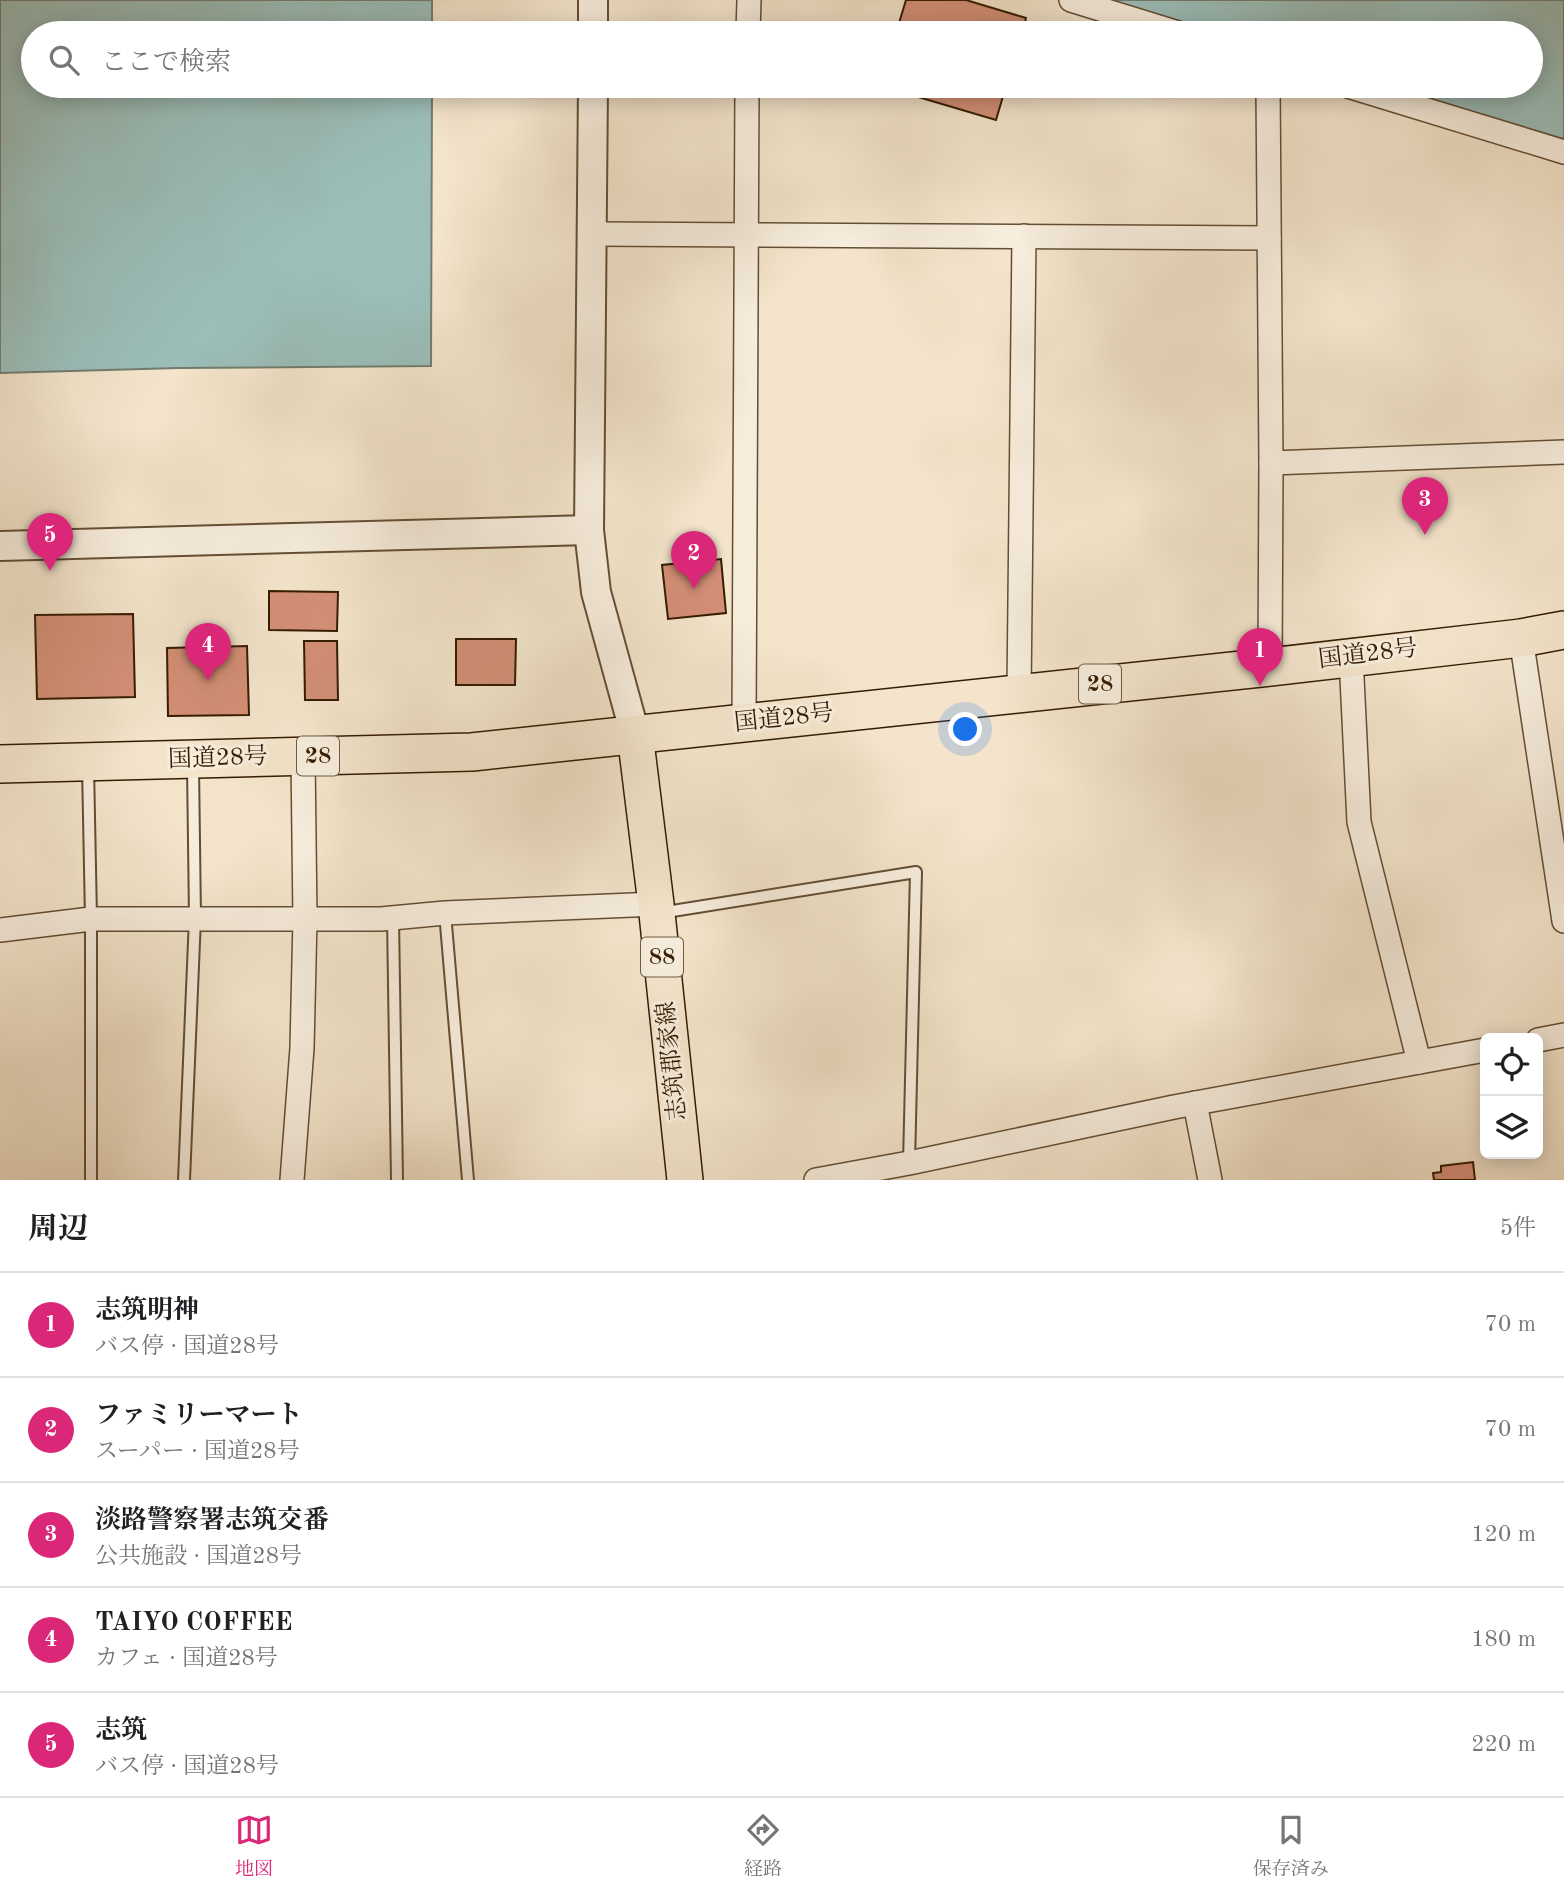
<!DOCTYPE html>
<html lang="ja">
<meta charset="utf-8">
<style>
body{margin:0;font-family:"Old Standard TT","Noto Serif JP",serif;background:#f2f2f2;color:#202124}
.controls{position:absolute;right:21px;bottom:21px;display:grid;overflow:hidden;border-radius:10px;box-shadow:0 4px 18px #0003}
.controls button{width:63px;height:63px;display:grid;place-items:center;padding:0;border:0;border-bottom:2px solid #e0e0e0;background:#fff;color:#202124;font:35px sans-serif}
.you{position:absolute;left:966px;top:730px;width:24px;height:24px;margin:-18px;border:5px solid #fff;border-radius:50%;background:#1a73e8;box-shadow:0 0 0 10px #1a73e833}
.badge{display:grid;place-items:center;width:46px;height:46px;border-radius:50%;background:#db2777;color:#fff;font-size:23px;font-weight:700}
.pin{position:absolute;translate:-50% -58px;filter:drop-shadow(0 2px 4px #0008)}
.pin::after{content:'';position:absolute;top:37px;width:24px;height:21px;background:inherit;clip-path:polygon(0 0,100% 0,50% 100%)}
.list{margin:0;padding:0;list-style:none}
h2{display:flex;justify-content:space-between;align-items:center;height:91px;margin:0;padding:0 28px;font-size:30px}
h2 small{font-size:23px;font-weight:400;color:#757577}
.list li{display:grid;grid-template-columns:46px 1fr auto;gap:21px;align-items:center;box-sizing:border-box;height:105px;padding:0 28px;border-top:2px solid #e0e0e0}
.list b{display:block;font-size:26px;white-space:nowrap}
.list p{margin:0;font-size:23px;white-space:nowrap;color:#757577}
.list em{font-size:23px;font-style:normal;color:#757577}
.icon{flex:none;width:38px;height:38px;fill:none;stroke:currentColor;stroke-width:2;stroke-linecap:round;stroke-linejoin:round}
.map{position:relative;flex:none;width:1564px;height:1180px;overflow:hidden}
.search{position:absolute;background:#fff;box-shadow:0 4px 18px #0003;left:21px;right:21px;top:21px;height:77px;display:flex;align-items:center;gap:18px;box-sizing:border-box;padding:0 24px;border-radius:38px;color:#757577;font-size:26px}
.sheet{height:616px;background:#fff}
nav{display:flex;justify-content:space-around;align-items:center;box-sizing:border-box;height:98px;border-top:2px solid #e0e0e0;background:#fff;font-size:19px;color:#757577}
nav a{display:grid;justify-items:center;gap:4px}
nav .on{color:#db2777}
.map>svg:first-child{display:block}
.water{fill:#9bbeb9;stroke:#727d6f;stroke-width:2}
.building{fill:#d38f76;stroke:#351c00;stroke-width:2}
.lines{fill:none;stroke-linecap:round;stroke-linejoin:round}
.service-casing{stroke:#644e33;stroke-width:14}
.minor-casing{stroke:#644e33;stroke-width:26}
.tertiary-casing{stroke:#644e33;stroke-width:32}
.primary-casing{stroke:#351c00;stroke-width:38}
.trunk-casing{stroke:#351c00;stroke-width:40}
.service{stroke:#f7eddd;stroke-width:10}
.minor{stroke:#f7eddd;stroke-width:23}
.tertiary{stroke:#f7eddd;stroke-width:28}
.primary{stroke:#f3e4cb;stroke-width:35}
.trunk{stroke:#f3e4cb;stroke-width:37}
.labels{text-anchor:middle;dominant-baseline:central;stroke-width:6;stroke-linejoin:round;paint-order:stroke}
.shield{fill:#f7eddd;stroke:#6f5b42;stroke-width:2}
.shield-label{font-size:23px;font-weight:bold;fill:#351c00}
.street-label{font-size:24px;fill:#351c00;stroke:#f7eddd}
</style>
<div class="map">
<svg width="1564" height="1180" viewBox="0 0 1564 1180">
<rect width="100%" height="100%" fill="#f3e4cb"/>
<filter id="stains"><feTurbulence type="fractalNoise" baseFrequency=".00286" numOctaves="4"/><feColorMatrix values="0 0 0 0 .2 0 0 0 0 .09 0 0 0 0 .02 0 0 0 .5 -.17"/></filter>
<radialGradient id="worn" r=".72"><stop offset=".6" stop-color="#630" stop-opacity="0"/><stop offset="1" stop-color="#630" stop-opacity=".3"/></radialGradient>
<g class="water">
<polygon points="0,0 432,0 432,33 33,33 33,86 432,86 431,366 178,368 0,373"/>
<polygon points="1106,0 1564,0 1564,139 1388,86 1531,86 1531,33 1215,33"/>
</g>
<g class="building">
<polygon points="906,0 966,0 1026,18 1022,33 896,33"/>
<polygon points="881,86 1006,86 996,120"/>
<polygon points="721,559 726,613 668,619 662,565"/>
<polygon points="269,591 338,592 337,631 269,630"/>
<polygon points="133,614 135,697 37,699 35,615"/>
<polygon points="456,639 516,639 515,685 456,685"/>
<polygon points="304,641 337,641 338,700 305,700"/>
<polygon points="247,646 249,715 168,716 167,648"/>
<polygon points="1473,1162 1475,1180 1434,1180 1433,1173 1441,1172 1441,1166"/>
</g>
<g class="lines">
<g class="service-casing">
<g id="service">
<polyline points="88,766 91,919 91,1180"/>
<polyline points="445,913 468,1180"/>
<polyline points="660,913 916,872 909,1163"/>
<polyline points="393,918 397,1180"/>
<polyline points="184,1180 195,918 193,766"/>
</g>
</g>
<g class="minor-casing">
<g id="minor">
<polyline points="1071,0 1178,33"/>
<polyline points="748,33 749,0"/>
<polyline points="1268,86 1271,463 1270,667"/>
<polyline points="1348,86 1564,152"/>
<polyline points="593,234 1269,238"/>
<polyline points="1271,463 1564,452"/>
<polyline points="1521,638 1564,921"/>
<polyline points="1351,657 1359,822 1419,1062"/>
<polyline points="1019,693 1024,236"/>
<polyline points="744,724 747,86"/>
<polyline points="0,930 91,919 381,919 445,913 656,904"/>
<polyline points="1538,1040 1564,1035"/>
<polyline points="1195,1103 1210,1180"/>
<polyline points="292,1180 302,1048 305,919 303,757"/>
<polyline points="816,1180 909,1163 1174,1107 1485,1050"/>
</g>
</g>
<g class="tertiary-casing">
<g id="tertiary">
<polyline points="593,33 593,0"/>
<polyline points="593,86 589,530 596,592 635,734"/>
<polyline points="0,546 589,530"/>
</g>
</g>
<g class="primary-casing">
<polyline id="primary" points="635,734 656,904 685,1180"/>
</g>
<g class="trunk-casing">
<polyline id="trunk" points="0,764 472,752 1270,667 1521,638 1564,630"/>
</g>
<use href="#service" class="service"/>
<use href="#minor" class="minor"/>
<use href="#tertiary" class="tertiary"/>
<use href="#primary" class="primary"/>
<use href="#trunk" class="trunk"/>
</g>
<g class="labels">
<g class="shield">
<rect x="1079" y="664.5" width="42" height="39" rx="5"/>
<rect x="297" y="736.5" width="42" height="39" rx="5"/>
<rect x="641" y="937.5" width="42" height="39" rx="5"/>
</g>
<g class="shield-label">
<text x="1100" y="684">28</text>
<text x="318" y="756">28</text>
<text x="662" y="957">88</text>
</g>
<g class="street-label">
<text transform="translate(1368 655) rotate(-7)">国道28号</text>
<text transform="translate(784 719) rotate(-6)">国道28号</text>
<text transform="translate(218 759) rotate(-2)">国道28号</text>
<text transform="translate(673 1061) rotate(-96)">志筑郡家線</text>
</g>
</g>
<rect width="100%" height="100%" filter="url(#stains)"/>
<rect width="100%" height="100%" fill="url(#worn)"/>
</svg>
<div class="controls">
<button><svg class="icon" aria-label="locate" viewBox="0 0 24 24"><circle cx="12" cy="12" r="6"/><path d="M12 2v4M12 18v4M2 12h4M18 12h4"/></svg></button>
<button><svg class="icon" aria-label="layers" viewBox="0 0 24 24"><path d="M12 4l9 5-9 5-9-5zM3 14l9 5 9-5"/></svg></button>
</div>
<div class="you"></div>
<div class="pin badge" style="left:1260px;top:686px">1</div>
<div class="pin badge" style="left:694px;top:589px">2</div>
<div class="pin badge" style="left:1425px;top:535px">3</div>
<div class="pin badge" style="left:208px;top:681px">4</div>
<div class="pin badge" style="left:50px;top:571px">5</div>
<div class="search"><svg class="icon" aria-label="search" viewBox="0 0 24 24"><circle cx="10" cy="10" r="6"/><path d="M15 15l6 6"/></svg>ここで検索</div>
</div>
<section class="sheet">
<h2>周辺<small>5件</small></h2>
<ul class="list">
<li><span class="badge">1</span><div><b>志筑明神</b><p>バス停 · 国道28号</p></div><em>70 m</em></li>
<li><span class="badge">2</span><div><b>ファミリーマート</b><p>スーパー · 国道28号</p></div><em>70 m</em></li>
<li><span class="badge">3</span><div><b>淡路警察署志筑交番</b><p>公共施設 · 国道28号</p></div><em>120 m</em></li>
<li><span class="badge">4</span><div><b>TAIYO COFFEE</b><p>カフェ · 国道28号</p></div><em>180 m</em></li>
<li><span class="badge">5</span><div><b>志筑</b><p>バス停 · 国道28号</p></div><em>220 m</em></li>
</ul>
</section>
<nav>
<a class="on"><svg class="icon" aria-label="map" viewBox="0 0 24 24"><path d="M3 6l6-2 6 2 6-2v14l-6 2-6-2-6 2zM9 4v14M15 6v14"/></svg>地図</a>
<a><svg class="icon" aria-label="directions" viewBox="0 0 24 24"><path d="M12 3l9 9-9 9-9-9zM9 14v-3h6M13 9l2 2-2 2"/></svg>経路</a>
<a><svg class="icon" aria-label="saved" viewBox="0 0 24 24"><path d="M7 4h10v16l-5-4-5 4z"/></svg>保存済み</a>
</nav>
